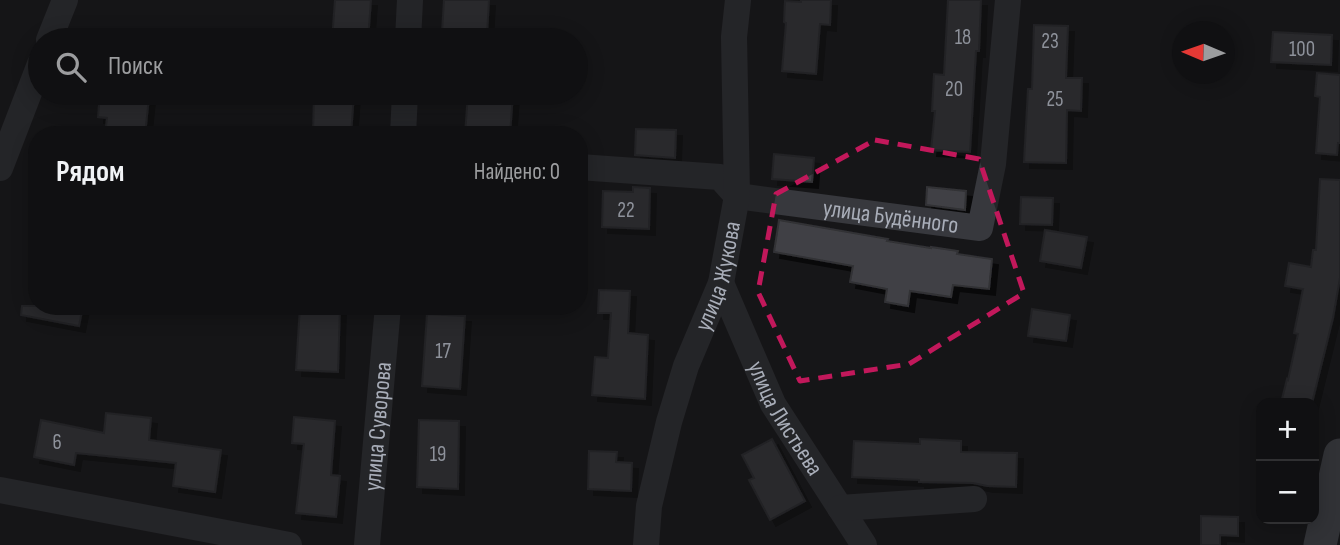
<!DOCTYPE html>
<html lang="ru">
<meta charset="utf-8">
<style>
body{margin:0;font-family:"Sofia Sans Condensed",sans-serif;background:#1e1e20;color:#f1f3f6}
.controls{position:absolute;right:21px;bottom:21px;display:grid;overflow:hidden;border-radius:14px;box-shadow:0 4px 18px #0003}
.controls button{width:63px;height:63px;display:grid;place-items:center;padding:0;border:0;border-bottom:2px solid #303032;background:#101012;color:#f1f3f6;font:35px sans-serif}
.compass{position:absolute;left:1172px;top:21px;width:63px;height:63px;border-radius:50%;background:#101012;box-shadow:0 4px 18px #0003;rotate:272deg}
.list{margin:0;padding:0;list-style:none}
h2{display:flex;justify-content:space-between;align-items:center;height:91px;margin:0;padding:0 28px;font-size:30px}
h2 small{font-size:23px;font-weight:400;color:#9c9d9f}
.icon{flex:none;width:38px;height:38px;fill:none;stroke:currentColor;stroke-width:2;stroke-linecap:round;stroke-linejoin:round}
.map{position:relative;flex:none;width:1340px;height:545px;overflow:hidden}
.search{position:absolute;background:#101012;box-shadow:0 4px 18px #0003;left:28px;top:28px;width:560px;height:77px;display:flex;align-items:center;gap:18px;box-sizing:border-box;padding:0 24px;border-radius:38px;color:#9c9d9f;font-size:26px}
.panel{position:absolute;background:#101012;box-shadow:0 4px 18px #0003;left:28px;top:126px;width:560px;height:189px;border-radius:28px}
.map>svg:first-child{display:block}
.building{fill:#404145;stroke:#303034;stroke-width:2;filter:url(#shadow)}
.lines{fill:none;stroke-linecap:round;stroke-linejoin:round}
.minor{stroke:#37383d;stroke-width:26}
.major{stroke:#53555c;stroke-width:33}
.marked{fill:none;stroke:#c2185b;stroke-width:5;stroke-dasharray:14 9;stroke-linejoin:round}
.labels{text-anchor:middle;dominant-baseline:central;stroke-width:5;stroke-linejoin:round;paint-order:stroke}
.number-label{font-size:21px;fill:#8e929b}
.street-label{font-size:24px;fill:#a8adb8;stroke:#111113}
</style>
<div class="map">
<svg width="1340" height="545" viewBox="0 0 1340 545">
<defs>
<filter id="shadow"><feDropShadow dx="6" dy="6" stdDeviation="0" flood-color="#0009"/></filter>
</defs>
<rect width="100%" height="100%" fill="#161618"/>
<g class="building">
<polygon points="335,0 371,0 368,40 332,40"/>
<polygon points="444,0 489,0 487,35 442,32"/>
<polygon points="801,0 831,0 830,25 820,24 816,74 782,71 786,23 784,22 785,1 801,2"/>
<polygon points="948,0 981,0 979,51 976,51 970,152 931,150 935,111 932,111 934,74 944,75"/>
<polygon points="1034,25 1068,26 1066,78 1082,78 1081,111 1067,110 1066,163 1024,162 1028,89 1032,89"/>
<polygon points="1273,32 1332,35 1331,65 1271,62"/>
<polygon points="1317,73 1340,75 1340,143 1338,143 1337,155 1316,153 1320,97 1315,96"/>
<polygon points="100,93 149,97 145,135 105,135 107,118 98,117"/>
<polygon points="314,93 354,93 351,135 313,135"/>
<polygon points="468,93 513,93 510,135 465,135"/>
<polygon points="636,129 676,130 675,158 635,155"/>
<polygon points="774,154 814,158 812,182 772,179"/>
<polygon points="1320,179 1340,180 1340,278 1333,318 1312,403 1281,403 1287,379 1288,380 1298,334 1294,333 1303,289 1285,286 1289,263 1311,267 1313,250 1316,250"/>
<polygon points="633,187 650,188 649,229 602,227 603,191 633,192"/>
<polygon points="927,187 966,191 965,210 926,205"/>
<polygon points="1021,197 1053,198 1052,225 1020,224"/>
<polygon points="779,220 888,239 887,241 931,248 931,247 958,251 957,254 992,259 989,289 953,285 951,297 910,291 908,306 885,302 887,289 850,282 853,266 774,252"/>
<polygon points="1045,230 1087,237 1081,268 1040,261"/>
<polygon points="599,290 630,291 628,333 648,335 645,399 592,395 595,357 608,358 611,313 598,313"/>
<polygon points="22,306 83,306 79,326 21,315"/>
<polygon points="300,306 340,306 338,372 296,370"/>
<polygon points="1032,309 1070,315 1066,341 1028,336"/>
<polygon points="427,314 465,316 460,389 422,386"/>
<polygon points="106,413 151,418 149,440 221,450 215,492 173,486 176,463 76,453 74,465 34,457 41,420 104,433"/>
<polygon points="294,417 335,421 331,475 340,476 336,517 296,513 304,444 292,443"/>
<polygon points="419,420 459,421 458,489 417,487"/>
<polygon points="772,439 805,501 770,520 749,480 754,478 742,455"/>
<polygon points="920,439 961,441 961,452 1017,453 1016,487 987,486 973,483 919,482 919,480 852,477 854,441 920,444"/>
<polygon points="589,451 617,452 616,462 632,463 631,491 588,489"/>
<polygon points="1201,516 1238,517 1238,536 1220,535 1220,545 1201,545"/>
</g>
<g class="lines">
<g class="minor">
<polyline points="49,40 65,0"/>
<polyline points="408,40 410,0"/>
<polyline points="403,135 405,93"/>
<path id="s1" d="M579,167L720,177L737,196L980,228L993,164L1008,0"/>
<polyline points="0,168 40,64"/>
<path id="s2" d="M721,283L773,404L864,545"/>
<polyline points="0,490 289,545"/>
<polyline points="840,508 974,499"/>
<path id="s3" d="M367,545L388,306"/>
<path id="s4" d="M646,545L649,506L669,422L686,366L721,283L737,196L734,37L738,0"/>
</g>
<polyline class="major" points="1320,545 1340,455"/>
</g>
<path d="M0 0H1340V545H0ZM875,140L979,159L1024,293L909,364L800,381L758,292L776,194Z" fill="#161618" fill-opacity=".55" fill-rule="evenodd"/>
<path class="marked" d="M875,140L979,159L1024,293L909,364L800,381L758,292L776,194Z"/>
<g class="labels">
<g class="number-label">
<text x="963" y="37">18</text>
<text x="1050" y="41">23</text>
<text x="1302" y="49">100</text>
<text x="954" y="89">20</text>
<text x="1055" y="99">25</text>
<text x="626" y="210">22</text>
<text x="443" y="351">17</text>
<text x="57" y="442">6</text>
<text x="438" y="454">19</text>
</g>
<g class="street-label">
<text stroke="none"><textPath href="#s1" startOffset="322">улица Будённого</textPath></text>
<text stroke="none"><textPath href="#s4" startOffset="280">улица Жукова</textPath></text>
<text stroke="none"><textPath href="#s2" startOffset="150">улица Листьева</textPath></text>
<text stroke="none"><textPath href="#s3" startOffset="119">улица Суворова</textPath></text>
</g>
</g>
</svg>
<div class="controls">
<button>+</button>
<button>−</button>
</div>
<svg class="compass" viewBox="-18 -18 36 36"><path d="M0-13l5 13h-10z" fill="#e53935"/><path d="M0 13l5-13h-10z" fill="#9c9d9f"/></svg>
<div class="search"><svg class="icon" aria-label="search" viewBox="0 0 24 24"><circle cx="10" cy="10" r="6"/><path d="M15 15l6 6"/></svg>Поиск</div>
<section class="panel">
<h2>Рядом<small>Найдено: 0</small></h2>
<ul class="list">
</ul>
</section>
</div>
